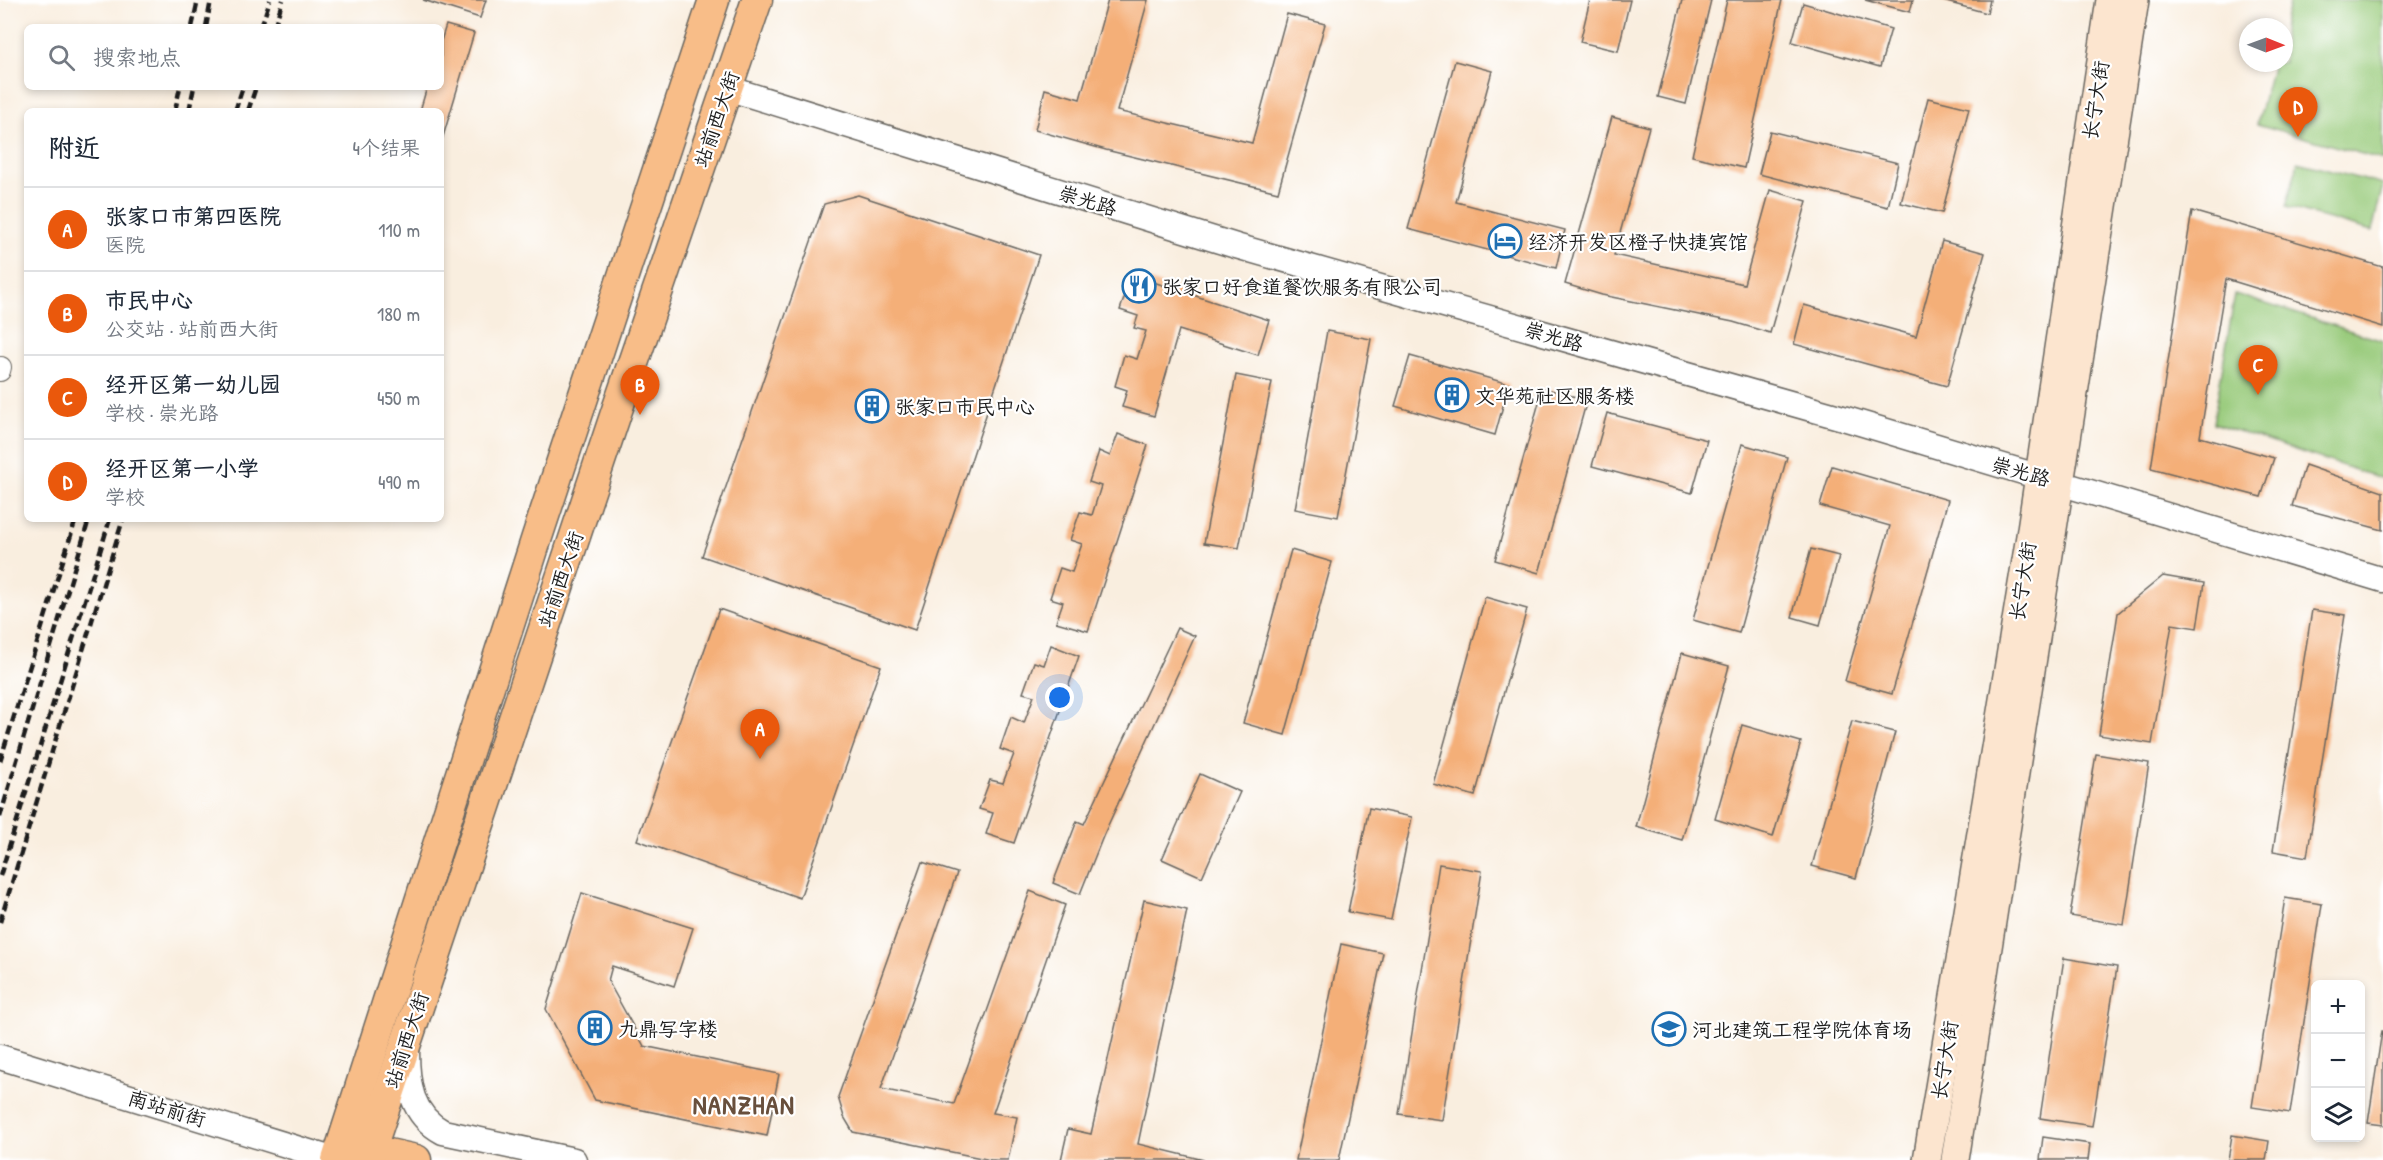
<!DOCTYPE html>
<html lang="zh">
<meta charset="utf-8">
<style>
body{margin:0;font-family:"Patrick Hand","LXGW WenKai TC",sans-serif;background:#f6f6f7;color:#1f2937}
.controls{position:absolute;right:18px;bottom:18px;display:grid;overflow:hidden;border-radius:9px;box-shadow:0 3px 9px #0003}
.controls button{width:54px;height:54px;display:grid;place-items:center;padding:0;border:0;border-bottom:2px solid #e0e1e3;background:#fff;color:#1f2937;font:30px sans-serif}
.compass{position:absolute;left:2239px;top:18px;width:54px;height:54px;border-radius:50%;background:#fff;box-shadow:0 3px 9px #0003;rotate:91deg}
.you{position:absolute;left:1060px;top:698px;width:21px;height:21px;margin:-15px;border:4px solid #fff;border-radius:50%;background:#1a73e8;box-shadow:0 0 0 9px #1a73e833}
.badge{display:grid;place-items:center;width:39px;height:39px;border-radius:50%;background:#ea580c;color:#fff;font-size:20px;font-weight:700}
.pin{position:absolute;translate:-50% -50px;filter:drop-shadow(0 2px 3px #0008)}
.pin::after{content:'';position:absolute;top:32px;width:21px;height:18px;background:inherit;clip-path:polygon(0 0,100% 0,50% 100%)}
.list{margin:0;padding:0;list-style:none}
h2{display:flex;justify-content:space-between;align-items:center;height:78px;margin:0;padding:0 24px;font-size:26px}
h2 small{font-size:20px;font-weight:400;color:#747a83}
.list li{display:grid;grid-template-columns:39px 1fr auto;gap:18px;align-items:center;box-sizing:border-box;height:84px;padding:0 24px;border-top:2px solid #e0e1e3}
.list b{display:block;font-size:22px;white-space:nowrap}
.list p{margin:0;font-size:20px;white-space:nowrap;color:#747a83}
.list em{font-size:20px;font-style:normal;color:#747a83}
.icon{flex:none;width:33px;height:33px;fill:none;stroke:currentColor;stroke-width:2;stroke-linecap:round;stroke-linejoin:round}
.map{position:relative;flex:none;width:2383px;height:1160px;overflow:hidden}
.search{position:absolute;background:#fff;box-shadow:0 3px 9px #0003;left:24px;top:24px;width:420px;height:66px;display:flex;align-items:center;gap:15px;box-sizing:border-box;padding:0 21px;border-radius:9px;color:#747a83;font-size:22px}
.panel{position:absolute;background:#fff;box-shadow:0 3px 9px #0003;left:24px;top:108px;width:420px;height:414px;border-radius:9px}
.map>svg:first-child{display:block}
.green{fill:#99cb7b;stroke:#5a744c;stroke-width:1.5}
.building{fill:#f4af78}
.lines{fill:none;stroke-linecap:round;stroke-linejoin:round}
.minor-casing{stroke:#696660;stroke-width:22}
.tertiary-casing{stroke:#696660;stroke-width:27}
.secondary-casing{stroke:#696660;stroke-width:30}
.primary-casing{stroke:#696660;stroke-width:33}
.minor{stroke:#fff;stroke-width:20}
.tertiary{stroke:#fff;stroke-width:24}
.secondary{stroke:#fce5cf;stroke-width:27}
.primary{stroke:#f8bd88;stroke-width:30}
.rail{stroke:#1c1c1c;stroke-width:4.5;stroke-dasharray:9 4.5;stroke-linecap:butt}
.labels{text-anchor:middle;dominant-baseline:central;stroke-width:4.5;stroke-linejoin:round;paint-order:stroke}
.street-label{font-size:20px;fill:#1c1c1c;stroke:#fff}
.poi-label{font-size:20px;fill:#1c1c1c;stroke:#fff;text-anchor:start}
.district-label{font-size:26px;font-weight:bold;letter-spacing:1.5px;fill:#684f3c;stroke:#fff}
</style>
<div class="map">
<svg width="2383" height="1160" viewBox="0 0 2383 1160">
<rect width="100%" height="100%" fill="#fff"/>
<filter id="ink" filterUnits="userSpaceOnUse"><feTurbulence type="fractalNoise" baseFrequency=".0167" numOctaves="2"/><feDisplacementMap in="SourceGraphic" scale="12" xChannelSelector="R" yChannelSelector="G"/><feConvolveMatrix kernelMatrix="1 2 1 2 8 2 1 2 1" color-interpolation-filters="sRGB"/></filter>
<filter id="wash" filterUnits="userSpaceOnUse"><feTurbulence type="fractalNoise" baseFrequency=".008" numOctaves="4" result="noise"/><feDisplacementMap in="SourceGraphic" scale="24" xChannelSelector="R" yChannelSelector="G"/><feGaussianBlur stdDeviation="1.35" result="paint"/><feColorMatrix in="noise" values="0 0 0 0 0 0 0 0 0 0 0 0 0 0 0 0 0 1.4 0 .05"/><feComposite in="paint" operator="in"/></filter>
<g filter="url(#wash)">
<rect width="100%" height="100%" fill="#f9eedf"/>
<g class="green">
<polygon points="2290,0 2383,0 2383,160 2257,124 2273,63 2284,63 2283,27"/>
<polygon points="2298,162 2383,185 2372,231 2286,207"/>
<polygon points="2235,294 2383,341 2383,479 2213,423"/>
</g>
<g id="blocks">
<g class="building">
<polygon points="423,0 486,0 480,18"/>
<polygon points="1108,0 1148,0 1117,111 1252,143 1287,14 1325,24 1278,192 1106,150 1035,130 1045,89 1080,99"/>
<polygon points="1590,0 1630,0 1618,51 1580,42"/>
<polygon points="1682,0 1711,0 1686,104 1658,97"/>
<polygon points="1727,0 1782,0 1744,168 1692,156"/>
<polygon points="1865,0 1913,0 1910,12"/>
<polygon points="1939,0 1990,0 1987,13"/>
<polygon points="1803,3 1891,29 1880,67 1792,42"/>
<polygon points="446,25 474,33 442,140 441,111 420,111 427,87 441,87 441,41"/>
<polygon points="1455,61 1492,71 1456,202 1565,230 1556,268 1408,229"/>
<polygon points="1928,98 1969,108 1942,213 1901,203"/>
<polygon points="1612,117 1649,127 1614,255 1744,284 1770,190 1807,201 1770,333 1733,322 1602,295 1565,284"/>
<polygon points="1770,131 1898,163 1888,207 1759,174"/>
<polygon points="858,195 1039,255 915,630 702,556 824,204"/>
<polygon points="2192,211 2383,267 2383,327 2226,279 2200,437 2274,458 2261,497 2151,468"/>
<polygon points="1942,241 1985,253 1947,386 1794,344 1804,305 1916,336"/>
<polygon points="1132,275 1269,320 1258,355 1179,330 1154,416 1122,407 1127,390 1115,386 1124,355 1137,359 1146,331 1134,328 1138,316 1120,310"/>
<polygon points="1327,331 1371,339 1338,517 1295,509"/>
<polygon points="1410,356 1509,384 1495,435 1395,406"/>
<polygon points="1236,375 1272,382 1239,548 1204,543"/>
<polygon points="1543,388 1587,400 1539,573 1495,560"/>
<polygon points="1607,413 1707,440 1692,493 1592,466"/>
<polygon points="1118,434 1148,445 1088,631 1056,622 1063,602 1050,598 1060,568 1072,572 1082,544 1070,540 1080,512 1092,515 1101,486 1089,482 1099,451 1110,456"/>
<polygon points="1742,444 1787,457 1739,633 1693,620"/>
<polygon points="2305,465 2383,492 2383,530 2292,506"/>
<polygon points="1832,466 1948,500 1892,694 1845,681 1890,526 1820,506"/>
<polygon points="1811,549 1839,556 1820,625 1792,617"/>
<polygon points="1291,550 1332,562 1285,735 1243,723"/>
<polygon points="2163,576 2204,583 2197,628 2172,624 2152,744 2099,735 2118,613"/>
<polygon points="1485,597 1527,609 1475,796 1433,784"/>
<polygon points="719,609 881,666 800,898 637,840"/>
<polygon points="2312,610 2345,615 2307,857 2273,851"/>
<polygon points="1177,628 1195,636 1104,834 1080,894 1053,883 1077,821 1084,824"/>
<polygon points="1051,645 1079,656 1014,843 986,834 993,813 979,809 990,780 1003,783 1014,754 1000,749 1011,717 1024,723 1034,696 1023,693 1034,662 1044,665"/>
<polygon points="1682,653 1729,666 1682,840 1636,827"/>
<polygon points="1852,721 1895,732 1856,878 1812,866"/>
<polygon points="1742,725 1801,742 1773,837 1715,819"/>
<polygon points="2096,754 2149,763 2124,925 2070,916"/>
<polygon points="1200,774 1240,792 1202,877 1162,859"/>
<polygon points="1369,808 1412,817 1391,920 1348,912"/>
<polygon points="922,862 957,873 881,1089 954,1104 1030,891 1065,905 993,1113 1017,1117 1008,1160 991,1160 853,1132 844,1117 838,1097"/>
<polygon points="1439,864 1482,871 1442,1120 1399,1114"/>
<polygon points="582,893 693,928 674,986 612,966 608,981 644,1046 779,1074 767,1136 595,1100 546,1009"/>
<polygon points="2285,898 2322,904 2290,1113 2252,1107"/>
<polygon points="1144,900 1187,910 1138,1144 1204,1160 1061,1160 1068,1129 1091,1134"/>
<polygon points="1341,944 1383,953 1339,1160 1296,1160"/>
<polygon points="2064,958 2117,967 2092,1126 2040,1118"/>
<polygon points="2382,1031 2383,1031 2383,1125 2368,1123"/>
<polygon points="2232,1135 2269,1141 2266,1160 2228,1160"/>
<polygon points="2043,1137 2090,1144 2088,1160 2040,1160"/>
</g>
</g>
</g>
<g filter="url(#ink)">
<use href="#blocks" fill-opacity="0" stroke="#696660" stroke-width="1.5"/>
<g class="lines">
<g class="minor-casing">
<polyline id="minor" points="0,371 1,367"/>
</g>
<g class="tertiary-casing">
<g id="tertiary">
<polyline points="727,88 1236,246 1843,418 2383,580"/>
<path d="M407,1051C407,1084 411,1115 443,1132L574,1160"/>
<polyline points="0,1057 335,1160"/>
</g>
</g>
<g class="secondary-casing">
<g id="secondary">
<polyline points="1927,1160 2030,536 2110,0"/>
<polyline points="1955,1160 2135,0"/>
</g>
</g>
<g class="primary-casing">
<g id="primary">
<polyline points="352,1146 416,1160"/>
<polyline points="337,1160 537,537 714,0"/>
<polyline points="367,1160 617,410 757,0"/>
</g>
</g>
<use href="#minor" class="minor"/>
<use href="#tertiary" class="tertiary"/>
<use href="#secondary" class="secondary"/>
<use href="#primary" class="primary"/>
<g class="rail">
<polyline points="192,27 198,0"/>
<polyline points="206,27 211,0"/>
<polyline points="261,27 270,0"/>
<polyline points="274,27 283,0"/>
<polyline points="175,111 180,87"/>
<polyline points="189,111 194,87"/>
<polyline points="235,111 243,87"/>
<polyline points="248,111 256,87"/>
<polyline points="0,761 76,519"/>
<polyline points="0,817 89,519"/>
<polyline points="0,876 110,519"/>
<polyline points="0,922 123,519"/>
</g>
</g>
</g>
<defs>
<g id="hotel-ring" transform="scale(1.725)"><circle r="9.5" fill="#fff" stroke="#1f6fb2" stroke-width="1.5"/><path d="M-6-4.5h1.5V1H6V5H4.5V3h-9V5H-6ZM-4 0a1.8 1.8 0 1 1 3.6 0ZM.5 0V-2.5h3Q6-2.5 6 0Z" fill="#1f6fb2"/></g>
<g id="restaurant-ring" transform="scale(1.725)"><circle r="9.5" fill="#fff" stroke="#1f6fb2" stroke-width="1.5"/><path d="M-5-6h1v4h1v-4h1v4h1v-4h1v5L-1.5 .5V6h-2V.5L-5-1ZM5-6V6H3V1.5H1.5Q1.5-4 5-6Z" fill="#1f6fb2"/></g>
<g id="building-ring" transform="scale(1.725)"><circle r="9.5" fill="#fff" stroke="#1f6fb2" stroke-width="1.5"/><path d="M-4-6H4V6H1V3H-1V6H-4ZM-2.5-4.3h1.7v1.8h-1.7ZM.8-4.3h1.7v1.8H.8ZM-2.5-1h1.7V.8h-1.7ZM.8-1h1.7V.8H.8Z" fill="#1f6fb2"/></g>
<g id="school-ring" transform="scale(1.725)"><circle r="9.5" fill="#fff" stroke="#1f6fb2" stroke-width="1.5"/><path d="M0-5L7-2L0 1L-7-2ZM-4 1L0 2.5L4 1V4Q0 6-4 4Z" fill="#1f6fb2"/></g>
</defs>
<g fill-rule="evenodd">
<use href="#hotel-ring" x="1505" y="241"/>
<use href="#restaurant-ring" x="1139" y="286"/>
<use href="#building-ring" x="1452" y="395"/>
<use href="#building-ring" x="872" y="406"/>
<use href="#building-ring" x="595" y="1028"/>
<use href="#school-ring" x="1669" y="1029"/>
</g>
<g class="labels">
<g class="street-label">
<text transform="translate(2095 100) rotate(-81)">长宁大街</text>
<text transform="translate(716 119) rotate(-71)">站前西大街</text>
<text transform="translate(1088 200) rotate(17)">崇光路</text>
<text transform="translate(1554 336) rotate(16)">崇光路</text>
<text transform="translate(2021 471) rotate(16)">崇光路</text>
<text transform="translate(560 579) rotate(-71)">站前西大街</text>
<text transform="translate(2022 581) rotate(-81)">长宁大街</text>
<text transform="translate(406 1040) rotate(-72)">站前西大街</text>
<text transform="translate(1944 1060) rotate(-81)">长宁大街</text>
<text transform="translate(167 1108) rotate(17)">南站前街</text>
</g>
<g class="poi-label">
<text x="1528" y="241">经济开发区橙子快捷宾馆</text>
<text x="1162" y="286">张家口好食道餐饮服务有限公司</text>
<text x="1475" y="395">文华苑社区服务楼</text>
<text x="895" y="406">张家口市民中心</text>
<text x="618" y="1028">九鼎写字楼</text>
<text x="1692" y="1029">河北建筑工程学院体育场</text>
</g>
<g class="district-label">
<text x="744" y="1104">NANZHAN</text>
</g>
</g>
</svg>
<div class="controls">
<button>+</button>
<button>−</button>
<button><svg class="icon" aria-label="layers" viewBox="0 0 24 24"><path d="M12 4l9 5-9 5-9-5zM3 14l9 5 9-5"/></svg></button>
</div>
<svg class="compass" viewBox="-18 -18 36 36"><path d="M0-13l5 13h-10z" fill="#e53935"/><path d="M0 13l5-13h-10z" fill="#747a83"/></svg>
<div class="you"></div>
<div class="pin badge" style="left:760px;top:759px">A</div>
<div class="pin badge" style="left:640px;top:415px">B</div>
<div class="pin badge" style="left:2258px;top:395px">C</div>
<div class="pin badge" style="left:2298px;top:137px">D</div>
<div class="search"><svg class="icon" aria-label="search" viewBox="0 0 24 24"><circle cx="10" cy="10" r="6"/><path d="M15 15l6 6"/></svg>搜索地点</div>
<section class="panel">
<h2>附近<small>4个结果</small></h2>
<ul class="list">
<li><span class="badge">A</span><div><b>张家口市第四医院</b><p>医院</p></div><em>110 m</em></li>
<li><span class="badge">B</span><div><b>市民中心</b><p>公交站 · 站前西大街</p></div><em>180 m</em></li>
<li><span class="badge">C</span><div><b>经开区第一幼儿园</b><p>学校 · 崇光路</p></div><em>450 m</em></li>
<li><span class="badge">D</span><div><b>经开区第一小学</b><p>学校</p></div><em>490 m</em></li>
</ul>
</section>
</div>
